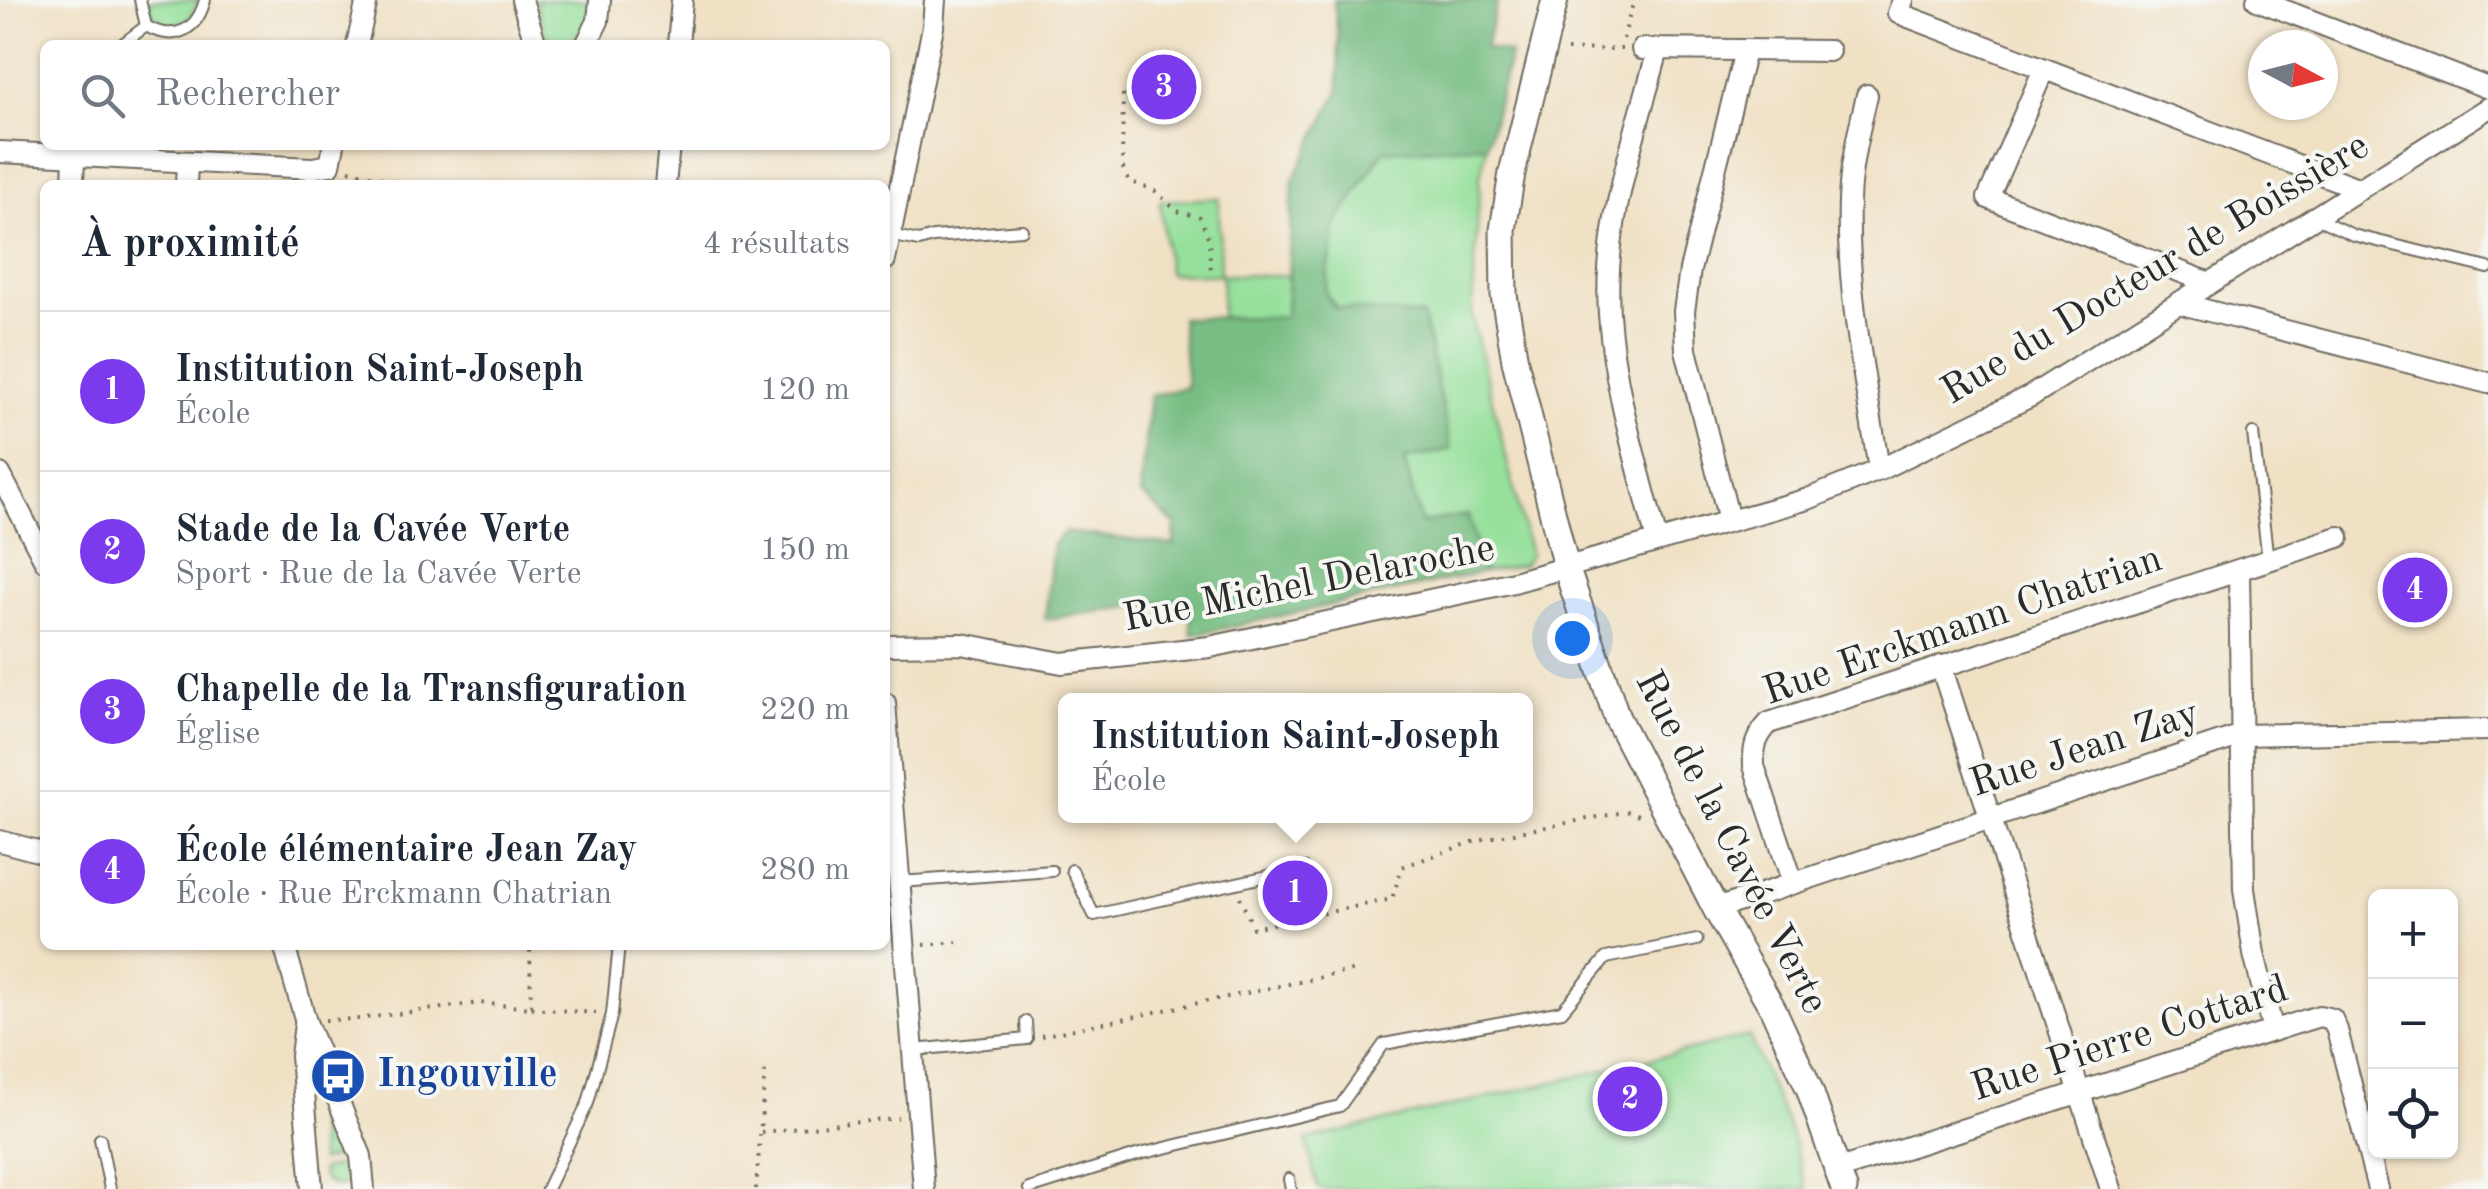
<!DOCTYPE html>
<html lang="fr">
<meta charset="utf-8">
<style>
body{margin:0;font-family:"Old Standard TT",serif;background:#f6f6f7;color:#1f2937}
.controls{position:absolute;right:30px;bottom:30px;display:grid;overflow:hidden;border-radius:15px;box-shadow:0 2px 8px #0004}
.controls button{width:90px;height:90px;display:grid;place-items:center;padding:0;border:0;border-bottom:2px solid #e0e1e3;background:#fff;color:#1f2937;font:50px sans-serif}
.compass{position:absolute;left:2248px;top:30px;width:90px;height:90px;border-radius:50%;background:#fff;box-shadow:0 2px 8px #0004;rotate:97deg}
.you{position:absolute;left:1572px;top:638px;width:35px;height:35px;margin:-25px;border:8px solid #fff;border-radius:50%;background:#1a73e8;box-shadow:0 0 0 15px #1a73e833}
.badge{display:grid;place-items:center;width:65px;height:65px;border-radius:50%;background:#7c3aed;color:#fff;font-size:32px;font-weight:700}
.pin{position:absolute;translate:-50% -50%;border:5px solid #fff;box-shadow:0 2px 10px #0006}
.popup{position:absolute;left:1058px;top:693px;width:475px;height:130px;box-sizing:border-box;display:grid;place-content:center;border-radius:15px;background:#fff;filter:drop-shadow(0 2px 8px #0005);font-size:32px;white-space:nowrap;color:#747a83}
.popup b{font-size:38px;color:#1f2937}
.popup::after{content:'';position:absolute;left:50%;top:100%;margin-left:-20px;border:20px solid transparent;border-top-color:#fff}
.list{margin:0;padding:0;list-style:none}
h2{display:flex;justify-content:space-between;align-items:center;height:130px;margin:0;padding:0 40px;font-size:42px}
h2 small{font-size:32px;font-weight:400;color:#747a83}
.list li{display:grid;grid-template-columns:65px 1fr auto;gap:30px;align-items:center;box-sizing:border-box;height:160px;padding:0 40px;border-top:2px solid #e0e1e3}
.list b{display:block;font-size:38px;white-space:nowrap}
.list p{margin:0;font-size:32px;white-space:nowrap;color:#747a83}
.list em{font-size:32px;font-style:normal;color:#747a83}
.icon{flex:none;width:55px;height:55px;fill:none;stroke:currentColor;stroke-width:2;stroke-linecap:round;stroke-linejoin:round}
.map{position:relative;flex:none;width:2488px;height:1189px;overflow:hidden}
.search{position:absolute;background:#fff;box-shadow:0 2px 8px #0004;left:40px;top:40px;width:850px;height:110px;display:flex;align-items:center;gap:25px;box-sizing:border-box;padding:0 35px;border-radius:15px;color:#747a83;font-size:38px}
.panel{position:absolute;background:#fff;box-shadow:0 2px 8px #0004;left:40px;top:180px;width:850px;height:770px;border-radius:15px}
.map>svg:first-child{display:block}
.green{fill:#96e09b;stroke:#608663;stroke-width:2.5}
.forest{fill:#78be83;stroke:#527457;stroke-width:2.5}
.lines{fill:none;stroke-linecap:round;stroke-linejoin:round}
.service-casing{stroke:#706b61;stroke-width:14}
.minor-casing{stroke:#706b61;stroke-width:24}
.tertiary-casing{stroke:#706b61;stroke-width:29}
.path{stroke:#706b61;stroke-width:4;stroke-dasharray:2.5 8;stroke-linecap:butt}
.service{stroke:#fff;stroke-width:10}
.minor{stroke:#fff;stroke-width:20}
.tertiary{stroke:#fff;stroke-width:25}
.labels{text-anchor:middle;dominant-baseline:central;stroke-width:8;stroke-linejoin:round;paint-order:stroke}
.street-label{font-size:40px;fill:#2b2b2b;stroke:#f6f6f2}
.transit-label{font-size:40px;font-weight:bold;fill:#164399;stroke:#f6f6f2;text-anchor:start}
</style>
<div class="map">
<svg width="2488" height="1189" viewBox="0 0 2488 1189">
<rect width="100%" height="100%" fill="#f6f6f2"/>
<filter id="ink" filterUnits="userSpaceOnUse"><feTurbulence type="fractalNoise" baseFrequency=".01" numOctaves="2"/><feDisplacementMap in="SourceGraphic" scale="20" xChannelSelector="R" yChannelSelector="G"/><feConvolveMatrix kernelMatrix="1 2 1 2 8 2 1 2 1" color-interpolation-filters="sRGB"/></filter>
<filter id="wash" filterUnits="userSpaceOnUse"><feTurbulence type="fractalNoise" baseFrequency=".0048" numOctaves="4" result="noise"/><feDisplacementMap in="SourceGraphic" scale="40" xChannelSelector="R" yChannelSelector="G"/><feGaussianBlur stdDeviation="2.25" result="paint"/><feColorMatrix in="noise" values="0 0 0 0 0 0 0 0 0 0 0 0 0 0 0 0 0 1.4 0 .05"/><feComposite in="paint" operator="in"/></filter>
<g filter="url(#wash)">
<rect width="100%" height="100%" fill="#f0e1c5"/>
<g class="green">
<polygon points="147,0 199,0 188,20 170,28 156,21"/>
<polygon points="535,0 591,0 588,22 570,45 562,45 545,35"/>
<polygon points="1487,145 1480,177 1472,318 1530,555 1523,565 1484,572 1467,515 1421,523 1404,459 1451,449 1325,293 1336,224 1383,151"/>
<polygon points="1219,198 1220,275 1168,273 1160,201"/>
<polygon points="1222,275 1288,276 1286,318 1221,318"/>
<polygon points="1749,1036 1791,1134 1807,1189 1318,1189 1306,1140"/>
<polygon points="321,1107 327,1109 345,1155 320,1161 317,1111"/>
<path d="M349,1163L350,1175L344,1185C332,1187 322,1183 321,1170Z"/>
</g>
<polygon class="forest" points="1334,0 1498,0 1485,48 1510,54 1487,145 1383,151 1336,224 1325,292 1335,308 1423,316 1451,449 1404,460 1421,523 1468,515 1484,572 1192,635 1188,599 1045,619 1053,544 1065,532 1174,545 1175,524 1140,493 1150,396 1187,387 1181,318 1286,317 1293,180 1339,91 1338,36"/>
</g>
<g filter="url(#ink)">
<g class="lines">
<g class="service-casing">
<g id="service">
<path d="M140,0L146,26C174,42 197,31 205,0"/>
<polyline points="121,45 146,26"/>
<polyline points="310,185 312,168"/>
<polyline points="2316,218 2353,235 2488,268"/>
<polyline points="890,235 919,241 933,237 1022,230"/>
<polyline points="2253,433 2268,560"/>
<polyline points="1072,870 1094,915 1304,868"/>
<polyline points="900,882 1052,871"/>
<polyline points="914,1050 1027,1039 1026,1022"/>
<polyline points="100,1139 110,1189"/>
<polyline points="1289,1179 1291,1189"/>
<polyline points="547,1189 588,1103 612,1014 619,945"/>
<polyline points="1029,1189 1140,1154 1340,1106 1384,1044 1562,1011 1606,958 1697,940"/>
</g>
</g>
<g class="minor-casing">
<g id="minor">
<polyline points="522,0 536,45"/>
<polyline points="1903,0 1898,13 2360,189"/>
<polyline points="2257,0 2488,88"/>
<polyline points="357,45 367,0"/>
<polyline points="586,45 598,21 600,0"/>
<polyline points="678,45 682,0"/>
<polyline points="1642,49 1829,51"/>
<polyline points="2044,69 1988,198 2210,283"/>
<path d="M1867,95C1859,130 1850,165 1849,201C1846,291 1866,382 1879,470"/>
<polyline points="0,152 312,168 330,165 334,145"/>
<polyline points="73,185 74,156"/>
<polyline points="186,185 187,162"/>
<polyline points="665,185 669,145"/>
<polyline points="885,260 933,27 935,0"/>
<polyline points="2178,303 2488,383"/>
<polyline points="0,474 45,561"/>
<polyline points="1729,520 1686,350 1684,311 1690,270 1745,51"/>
<path d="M1657,541C1638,466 1614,391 1609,314C1603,225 1635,135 1658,50"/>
<polyline points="2239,570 2244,889 2254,954 2273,1031"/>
<polyline points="885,645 962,644 1062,663 1210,647 1514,582 1808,499 1879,470 2031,396 2488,108"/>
<polyline points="1941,666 2111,1189"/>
<polyline points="885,703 924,1189"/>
<polyline points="0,841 45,853"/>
<path d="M1793,883L1754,766C1753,747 1756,737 1769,723L2339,537"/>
<polyline points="1716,909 2242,735 2488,730"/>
<polyline points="284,945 306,1022 361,1156 364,1189"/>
<polyline points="305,1024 301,1056 312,1189"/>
<polyline points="1839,1169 2319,1016 2332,1019 2337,1030 2378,1189"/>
</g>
</g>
<g class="tertiary-casing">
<polyline id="tertiary" points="1555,0 1512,173 1503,230 1504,295 1515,361 1566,567 1617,718 1716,909 1773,1009 1809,1088 1844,1189"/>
</g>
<g class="path">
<polyline points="1623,39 1634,0"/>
<polyline points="1567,50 1622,49"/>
<polyline points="1123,94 1122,166 1129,181 1155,191 1177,211 1200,217 1209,240 1211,275"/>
<polyline points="349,170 410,185"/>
<polyline points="1240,897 1253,928 1392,899 1402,867 1478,840 1629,811 1644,817"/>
<polyline points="924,945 957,942"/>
<polyline points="531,1008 596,1013"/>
<polyline points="325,1020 358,1019 480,1003 531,1008 530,945"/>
<polyline points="1041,1036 1356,970"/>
<polyline points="761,1132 898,1118"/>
<polyline points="756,1189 765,1071"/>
</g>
<use href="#service" class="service"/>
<use href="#minor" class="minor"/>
<use href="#tertiary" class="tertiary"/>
</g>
</g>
<defs>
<g id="bus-disc" transform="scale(2.875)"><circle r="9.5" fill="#1a4fb4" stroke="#f6f6f2"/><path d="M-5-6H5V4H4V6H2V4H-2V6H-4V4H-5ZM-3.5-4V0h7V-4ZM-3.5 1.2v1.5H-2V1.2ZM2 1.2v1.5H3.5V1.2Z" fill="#fff"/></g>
</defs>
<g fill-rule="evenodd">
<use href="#bus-disc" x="338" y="1076"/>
</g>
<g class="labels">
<g class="street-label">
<text transform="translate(2156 270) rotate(-31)">Rue du Docteur de Boissière</text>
<text transform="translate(1309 585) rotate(-11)">Rue Michel Delaroche</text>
<text transform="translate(1963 627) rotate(-19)">Rue Erckmann Chatrian</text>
<text transform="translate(2085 750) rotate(-18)">Rue Jean Zay</text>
<text transform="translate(1730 843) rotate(63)">Rue de la Cavée Verte</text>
<text transform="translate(2130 1040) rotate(-18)">Rue Pierre Cottard</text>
</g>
<g class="transit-label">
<text x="377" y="1076">Ingouville</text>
</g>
</g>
</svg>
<div class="controls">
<button>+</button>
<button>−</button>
<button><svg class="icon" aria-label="locate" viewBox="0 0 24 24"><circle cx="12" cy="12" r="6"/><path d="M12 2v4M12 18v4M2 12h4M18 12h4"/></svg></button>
</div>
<svg class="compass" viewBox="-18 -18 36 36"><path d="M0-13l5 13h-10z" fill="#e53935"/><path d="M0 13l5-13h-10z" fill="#747a83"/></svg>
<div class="you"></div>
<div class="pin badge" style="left:1295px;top:893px">1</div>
<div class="popup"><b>Institution Saint-Joseph</b>École</div>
<div class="pin badge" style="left:1630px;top:1099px">2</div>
<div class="pin badge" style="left:1164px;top:87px">3</div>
<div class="pin badge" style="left:2415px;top:590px">4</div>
<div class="search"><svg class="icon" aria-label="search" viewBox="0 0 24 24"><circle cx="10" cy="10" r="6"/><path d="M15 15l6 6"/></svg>Rechercher</div>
<section class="panel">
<h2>À proximité<small>4 résultats</small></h2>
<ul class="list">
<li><span class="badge">1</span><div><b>Institution Saint-Joseph</b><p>École</p></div><em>120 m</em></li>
<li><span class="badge">2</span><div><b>Stade de la Cavée Verte</b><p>Sport · Rue de la Cavée Verte</p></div><em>150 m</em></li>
<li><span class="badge">3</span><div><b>Chapelle de la Transfiguration</b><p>Église</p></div><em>220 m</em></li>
<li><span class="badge">4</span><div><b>École élémentaire Jean Zay</b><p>École · Rue Erckmann Chatrian</p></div><em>280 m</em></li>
</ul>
</section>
</div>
